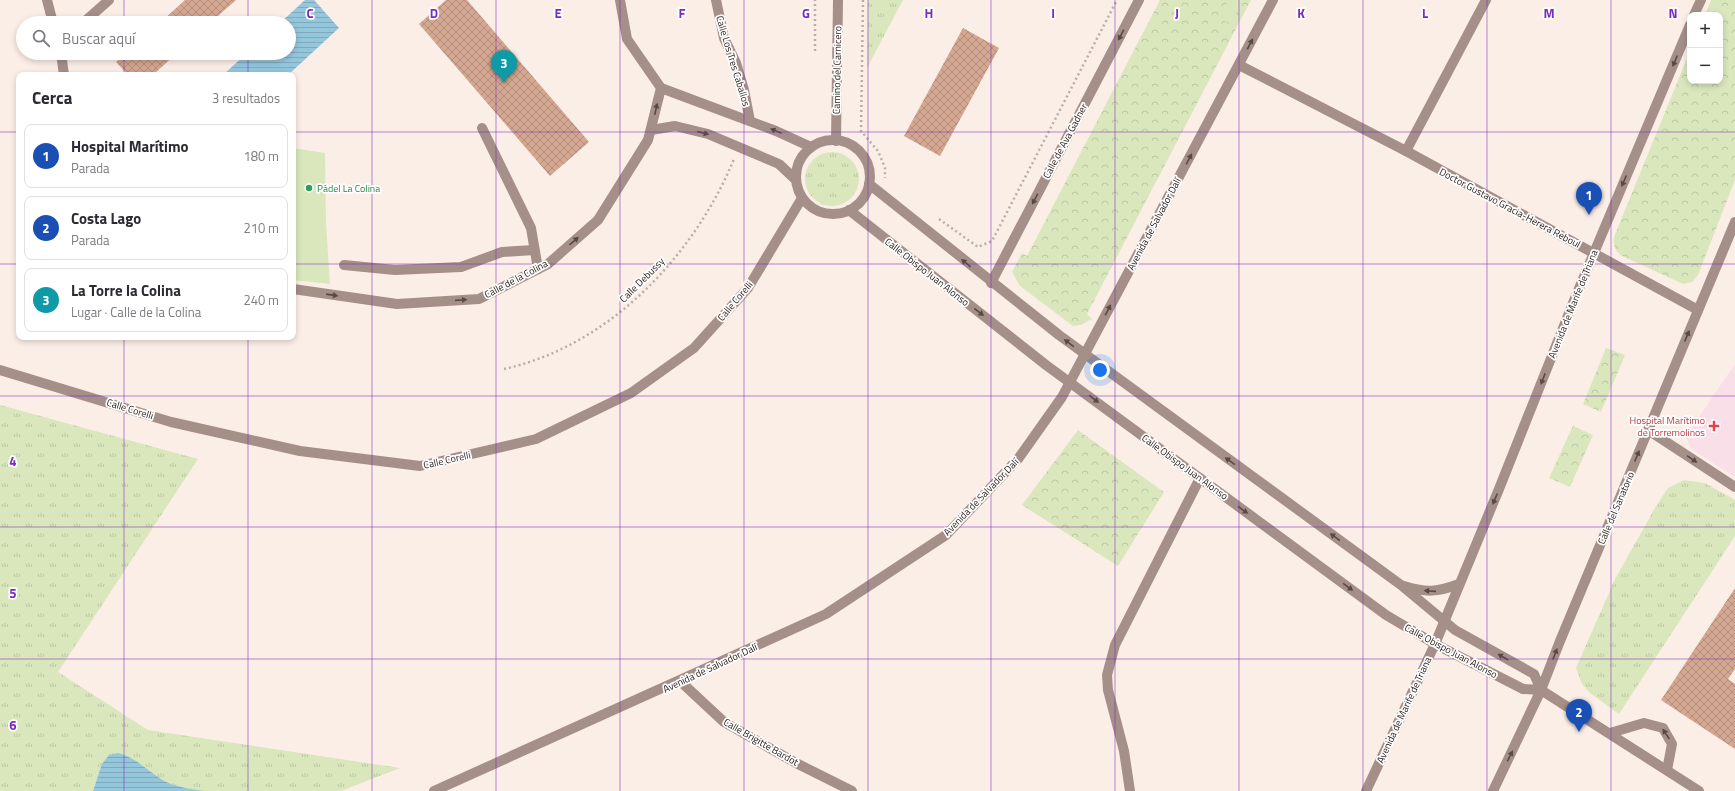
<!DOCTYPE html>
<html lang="es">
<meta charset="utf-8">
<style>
body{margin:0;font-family:"Titillium Web",sans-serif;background:#f7f7f7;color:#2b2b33}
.controls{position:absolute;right:12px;top:12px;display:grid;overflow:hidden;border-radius:8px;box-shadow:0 2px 6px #0003}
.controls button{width:36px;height:36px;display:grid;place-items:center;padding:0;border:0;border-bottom:1px solid #e1e1e2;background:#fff;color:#2b2b33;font:20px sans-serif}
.you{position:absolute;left:1100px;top:370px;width:14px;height:14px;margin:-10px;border:3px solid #fff;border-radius:50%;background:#1a73e8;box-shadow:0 0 0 6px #1a73e833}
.badge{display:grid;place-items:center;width:26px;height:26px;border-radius:50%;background:#b45309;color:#fff;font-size:13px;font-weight:700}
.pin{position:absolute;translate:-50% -33px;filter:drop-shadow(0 1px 2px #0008)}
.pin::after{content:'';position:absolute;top:21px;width:14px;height:12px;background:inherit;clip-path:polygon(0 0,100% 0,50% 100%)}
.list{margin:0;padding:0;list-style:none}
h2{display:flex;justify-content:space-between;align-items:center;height:52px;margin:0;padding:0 16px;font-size:17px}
h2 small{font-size:13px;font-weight:400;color:#7c7c81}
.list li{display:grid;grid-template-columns:26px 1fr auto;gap:12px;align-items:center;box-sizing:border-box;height:64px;margin:0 8px 8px;padding:0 8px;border:1px solid #e1e1e2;border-radius:8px}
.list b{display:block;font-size:15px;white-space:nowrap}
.list p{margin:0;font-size:13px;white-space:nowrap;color:#7c7c81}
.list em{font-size:13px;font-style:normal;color:#7c7c81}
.icon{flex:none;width:22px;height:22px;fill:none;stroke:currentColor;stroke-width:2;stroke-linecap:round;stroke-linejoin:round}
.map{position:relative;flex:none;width:1735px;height:791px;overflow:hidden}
.search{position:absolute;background:#fff;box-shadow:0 2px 6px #0003;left:16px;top:16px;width:280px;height:44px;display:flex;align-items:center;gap:10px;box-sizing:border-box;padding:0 14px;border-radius:22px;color:#7c7c81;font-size:15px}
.panel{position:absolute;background:#fff;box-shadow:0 2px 6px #0003;left:16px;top:72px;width:280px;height:268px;border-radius:8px}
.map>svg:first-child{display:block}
.medical{fill:#f9dfe7}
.grass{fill:url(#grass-tufts)}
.park{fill:url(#park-crowns)}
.garden{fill:#dae7bd}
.water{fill:url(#water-rules)}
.building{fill:url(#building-cross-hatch)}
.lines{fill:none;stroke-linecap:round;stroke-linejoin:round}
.path{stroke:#baada7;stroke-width:2.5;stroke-dasharray:2 3;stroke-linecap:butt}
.service{stroke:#a58f89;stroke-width:10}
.minor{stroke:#a58f89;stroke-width:10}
.oneway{fill:#594943}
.grid{fill:none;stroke:#7b2cbf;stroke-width:1;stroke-opacity:0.55}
.leisure-dot{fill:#2e9e5b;stroke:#fefefe;stroke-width:1.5}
.health-dot{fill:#e0444e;stroke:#fefefe;stroke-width:1.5}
.labels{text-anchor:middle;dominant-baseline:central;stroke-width:3.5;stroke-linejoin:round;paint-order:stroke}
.street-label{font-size:10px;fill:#271b15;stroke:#fefefe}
.leisure-label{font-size:10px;fill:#27864d;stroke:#fefefe;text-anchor:start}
.health-label{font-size:10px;fill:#be3a42;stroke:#fefefe;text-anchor:end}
.grid-label{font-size:13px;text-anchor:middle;font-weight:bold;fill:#7b2cbf;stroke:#fefefe;stroke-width:3.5;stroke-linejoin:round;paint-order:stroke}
</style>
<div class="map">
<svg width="1735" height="791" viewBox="0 0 1735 791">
<defs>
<pattern id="grass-tufts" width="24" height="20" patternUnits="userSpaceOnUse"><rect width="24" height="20" fill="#dae7bd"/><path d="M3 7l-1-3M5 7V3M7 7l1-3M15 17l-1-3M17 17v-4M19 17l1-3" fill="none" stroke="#bbc6a2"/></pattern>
<pattern id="park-crowns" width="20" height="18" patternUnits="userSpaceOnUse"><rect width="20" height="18" fill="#dae7bd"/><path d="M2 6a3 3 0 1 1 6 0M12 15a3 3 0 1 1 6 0" fill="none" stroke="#bbc6a2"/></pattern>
<pattern id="water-rules" width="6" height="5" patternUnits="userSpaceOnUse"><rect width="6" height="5" fill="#94c6dc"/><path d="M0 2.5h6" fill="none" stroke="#80aabc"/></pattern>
<pattern id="building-cross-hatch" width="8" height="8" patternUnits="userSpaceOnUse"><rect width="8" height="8" fill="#d3a791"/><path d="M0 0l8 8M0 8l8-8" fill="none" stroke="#b58f7c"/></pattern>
</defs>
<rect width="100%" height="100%" fill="#fbeee7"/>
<polygon class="medical" points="1735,364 1735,477 1691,449 1686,436"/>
<g class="grass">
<polygon points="868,0 903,0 867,68"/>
<circle cx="832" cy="179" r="27"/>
<polygon points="0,405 198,459 58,672 148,730 400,768 341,791 0,791"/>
<polygon points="1684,480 1705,483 1735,500 1735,536 1619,714 1590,693 1582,684 1576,668 1615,579 1655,508 1668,488"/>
</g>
<g class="park">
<polygon points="1160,0 1251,0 1087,314 1092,319 1081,325 1073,326 1020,286 1012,272 1022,253 1027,256"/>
<path d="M1711,0H1735V180L1698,275L1692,282L1683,284L1622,256C1615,251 1613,245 1614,237L1690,51V81H1720V15H1705Z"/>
<polygon points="1606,348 1625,355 1601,412 1583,404"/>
<polygon points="1573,426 1593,435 1570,487 1549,478"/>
<polygon points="1078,430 1164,492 1118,566 1022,505"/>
</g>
<g class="garden">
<polygon points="1229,0 1243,0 1231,24 1219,18"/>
<polygon points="293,148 325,153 326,224 330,284 293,280"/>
</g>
<g class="water">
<polygon points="305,0 314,0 339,28 288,75 223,75 247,53 289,53 289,23 280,23"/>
<path d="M118,753C137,758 145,769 161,779C173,787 191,789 205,791H93L102,764L109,755Z"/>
</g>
<g class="building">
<polygon points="185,0 236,0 210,23 160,23"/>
<polygon points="446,0 467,0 589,142 550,176 419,24"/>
<polygon points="963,28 999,48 940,156 904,136"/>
<polygon points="127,53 177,53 153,75 128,75 116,62"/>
<polygon points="1735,588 1735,669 1728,679 1735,684 1735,749 1661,700"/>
</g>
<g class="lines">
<g class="path">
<polyline points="863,0 861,131 878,151 885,168 885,178"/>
<polyline points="815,51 815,0"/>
<polyline points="939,219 978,247 992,241 1117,0"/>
<path d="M504,369C609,346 694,256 734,159"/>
</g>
<g class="service">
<polyline points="482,128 531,228 538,269"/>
<polyline points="344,265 395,270 461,267 502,252 534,250"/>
<polyline points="1610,733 1644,723 1663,728 1672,744 1667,770"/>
<polyline points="1130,791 1124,751 1108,690 1107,675 1115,645 1200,478"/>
</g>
<g class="minor">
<polyline points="47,0 53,23"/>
<polyline points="716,0 724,38 736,63 744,90 750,121"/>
<polyline points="1694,15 1701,0"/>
<polyline points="83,23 109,0"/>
<polyline points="61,53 64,75"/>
<polyline points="1239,65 1406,151 1698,310"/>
<polyline points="661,88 776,131 811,147"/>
<polyline points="651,130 675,126 708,134 779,164 796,180"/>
<circle cx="833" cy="177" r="37"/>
<polyline points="836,141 838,0"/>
<polyline points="1406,151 1486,0"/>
<polyline points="869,184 1059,335 1401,585 1455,630 1534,674 1541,690"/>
<polyline points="849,210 1046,365 1386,615 1435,644 1523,689 1541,690 1699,791"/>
<polyline points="991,283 1139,0"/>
<polyline points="293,289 397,304 479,299 548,264 598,220 648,140 661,88 627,39 620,0"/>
<polyline points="0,370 171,422 300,451 420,466 536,439 631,393 694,348 748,288 802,198"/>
<polyline points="1648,430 1735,487"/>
<path d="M1404,586C1426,593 1438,592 1459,584"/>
<polyline points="680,681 724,722 796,763 852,791"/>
<polyline points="434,791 826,614 946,535 1018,459 1062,397 1273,0"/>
<polyline points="1366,791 1435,644 1499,489 1575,298 1690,25"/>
<polyline points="1493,791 1541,690 1560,641 1735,222"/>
</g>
</g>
<defs><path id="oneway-solid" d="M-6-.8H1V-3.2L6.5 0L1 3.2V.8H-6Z"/></defs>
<g class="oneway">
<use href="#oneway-solid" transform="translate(1121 35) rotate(118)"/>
<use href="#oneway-solid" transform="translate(1250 44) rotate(-63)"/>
<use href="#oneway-solid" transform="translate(1675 61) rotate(113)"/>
<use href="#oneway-solid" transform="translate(656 109) rotate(-78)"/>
<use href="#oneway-solid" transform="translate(776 131) rotate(-158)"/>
<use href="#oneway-solid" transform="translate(703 133) rotate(14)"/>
<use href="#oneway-solid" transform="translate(1189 159) rotate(-62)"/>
<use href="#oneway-solid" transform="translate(1624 181) rotate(113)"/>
<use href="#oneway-solid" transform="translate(1035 199) rotate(118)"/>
<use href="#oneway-solid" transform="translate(574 241) rotate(-41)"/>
<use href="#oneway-solid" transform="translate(966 263) rotate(-141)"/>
<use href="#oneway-solid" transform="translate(332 295) rotate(8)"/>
<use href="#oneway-solid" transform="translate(461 300) rotate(-4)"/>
<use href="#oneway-solid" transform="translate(1108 310) rotate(-62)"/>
<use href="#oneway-solid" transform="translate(979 312) rotate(38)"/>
<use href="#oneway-solid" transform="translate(1687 336) rotate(-67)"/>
<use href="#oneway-solid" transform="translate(1069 343) rotate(-143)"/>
<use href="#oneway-solid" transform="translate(1543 379) rotate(111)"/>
<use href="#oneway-solid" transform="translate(1094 399) rotate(37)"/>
<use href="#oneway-solid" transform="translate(1637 456) rotate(-67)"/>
<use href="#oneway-solid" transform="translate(1692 459) rotate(34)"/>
<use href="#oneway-solid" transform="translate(1230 461) rotate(-144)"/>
<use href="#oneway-solid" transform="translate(1495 499) rotate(113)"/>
<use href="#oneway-solid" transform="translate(1243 510) rotate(36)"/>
<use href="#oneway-solid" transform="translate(1335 537) rotate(-144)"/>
<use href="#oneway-solid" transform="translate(1348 587) rotate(36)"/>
<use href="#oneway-solid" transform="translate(1430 591) rotate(-176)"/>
<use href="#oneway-solid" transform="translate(1555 654) rotate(-69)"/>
<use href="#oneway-solid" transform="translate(1503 657) rotate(-150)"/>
<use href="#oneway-solid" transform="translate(1666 734) rotate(-124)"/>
<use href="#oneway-solid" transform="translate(1510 756) rotate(-63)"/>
</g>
<path class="grid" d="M124,0V23M248,0V23M372,0V791M496,0V791M620,0V791M744,0V791M868,0V791M991,0V791M1115,0V791M1239,0V791M1363,0V791M1487,0V791M1611,0V791M124,53V75M248,53V75M0,132H19M293,132H1735M0,264H19M293,264H1735M124,337V791M248,337V791M0,396H1735M0,527H1735M0,659H1735"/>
<circle class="leisure-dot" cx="309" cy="188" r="4"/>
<path class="health-dot" d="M1712 420h4v4h4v4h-4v4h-4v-4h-4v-4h4z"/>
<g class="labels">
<g class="street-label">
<text transform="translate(733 61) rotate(73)">Calle Los Tres Caballos</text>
<text transform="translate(837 70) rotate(-89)">Camino del Carnicero</text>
<text transform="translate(1065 141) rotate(-62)">Calle de Ava Gadner</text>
<text transform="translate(1510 208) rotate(28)">Doctor Gustavo Gracia-Herera Reboul</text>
<text transform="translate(1154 224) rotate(-62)">Avenida de Salvador Dalí</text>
<text transform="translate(927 272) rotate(38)">Calle Obispo Juan Alonso</text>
<text transform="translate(516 279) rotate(-28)">Calle de la Colina</text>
<text transform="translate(642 280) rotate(-45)">Calle Debussy</text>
<text transform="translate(735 301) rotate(-50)">Calle Corelli</text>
<text transform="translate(1573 304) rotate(-68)">Avenida de Marife de Triana</text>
<text transform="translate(130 409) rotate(17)">Calle Corelli</text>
<text transform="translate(447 460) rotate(-13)">Calle Corelli</text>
<text transform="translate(1185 467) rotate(36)">Calle Obispo Juan Alonso</text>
<text transform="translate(981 497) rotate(-46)">Avenida de Salvador Dalí</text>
<text transform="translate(1616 508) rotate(-67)">Calle del Sanatorio</text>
<text transform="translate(1451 651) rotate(28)">Calle Obispo Juan Alonso</text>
<text transform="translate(710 668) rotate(-25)">Avenida de Salvador Dalí</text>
<text transform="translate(1404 710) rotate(-65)">Avenida de Marife de Triana</text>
<text transform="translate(761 742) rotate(30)">Calle Brigitte Bardot</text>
</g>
<g class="leisure-label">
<text x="317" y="188">Pádel La Colina</text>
</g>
<g class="health-label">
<text x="1705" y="420">Hospital Marítimo<tspan x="1705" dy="12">de Torremolinos</tspan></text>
</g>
</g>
<g class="grid-label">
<text x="310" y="18">C</text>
<text x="434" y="18">D</text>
<text x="558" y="18">E</text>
<text x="682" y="18">F</text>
<text x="806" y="18">G</text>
<text x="929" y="18">H</text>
<text x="1053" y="18">I</text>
<text x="1177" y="18">J</text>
<text x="1301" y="18">K</text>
<text x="1425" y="18">L</text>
<text x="1549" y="18">M</text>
<text x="1673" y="18">N</text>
<text x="13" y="466">4</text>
<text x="13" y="598">5</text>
<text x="13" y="730">6</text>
</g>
</svg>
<div class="controls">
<button>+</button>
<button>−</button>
</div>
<div class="you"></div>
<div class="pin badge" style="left:1589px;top:215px;background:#1a4fb4">1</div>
<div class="pin badge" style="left:1579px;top:732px;background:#1a4fb4">2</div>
<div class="pin badge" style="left:504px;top:83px;background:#0f9aa8">3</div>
<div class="search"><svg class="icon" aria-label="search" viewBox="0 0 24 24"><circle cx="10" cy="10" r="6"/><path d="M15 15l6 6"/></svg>Buscar aquí</div>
<section class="panel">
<h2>Cerca<small>3 resultados</small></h2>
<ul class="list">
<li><span class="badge" style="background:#1a4fb4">1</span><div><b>Hospital Marítimo</b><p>Parada</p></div><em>180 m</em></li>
<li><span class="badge" style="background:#1a4fb4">2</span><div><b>Costa Lago</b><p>Parada</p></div><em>210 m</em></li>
<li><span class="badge" style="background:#0f9aa8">3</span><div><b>La Torre la Colina</b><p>Lugar · Calle de la Colina</p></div><em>240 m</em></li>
</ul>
</section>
</div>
